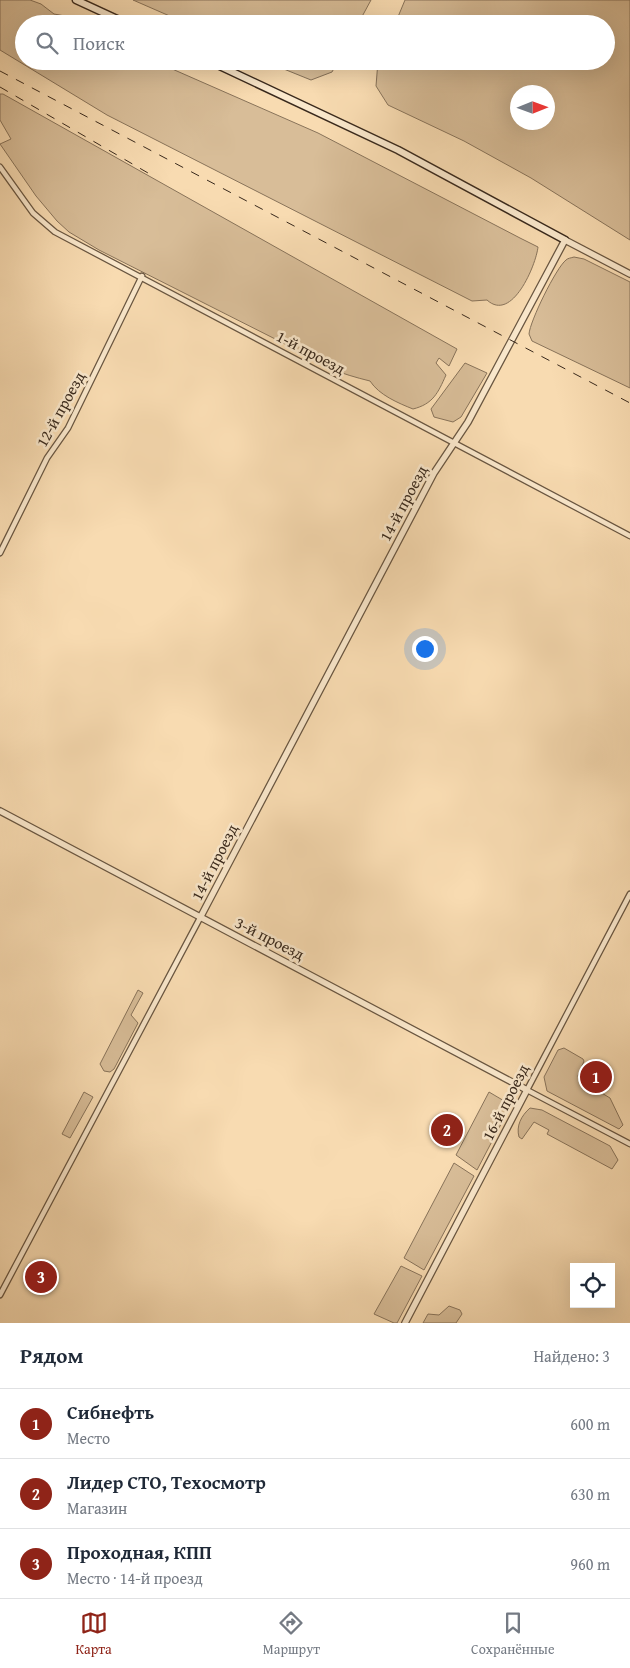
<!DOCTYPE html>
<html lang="ru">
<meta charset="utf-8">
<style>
body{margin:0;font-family:"Gentium Book Plus",serif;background:#f2f2f3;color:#1f2937}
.controls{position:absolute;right:15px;bottom:15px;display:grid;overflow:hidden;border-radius:0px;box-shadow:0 5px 20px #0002}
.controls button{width:45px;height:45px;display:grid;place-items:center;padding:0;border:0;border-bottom:1px solid #e0e1e3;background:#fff;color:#1f2937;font:25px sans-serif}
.compass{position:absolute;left:510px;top:85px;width:45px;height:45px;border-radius:50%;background:#fff;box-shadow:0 5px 20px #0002;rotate:89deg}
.you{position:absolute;left:424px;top:648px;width:18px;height:18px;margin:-12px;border:4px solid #fff;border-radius:50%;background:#1a73e8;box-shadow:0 0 0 8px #1a73e833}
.badge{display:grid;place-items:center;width:32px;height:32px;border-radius:50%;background:#8f2418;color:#fff;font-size:16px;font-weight:700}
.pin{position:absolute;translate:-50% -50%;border:2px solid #fff;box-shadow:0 1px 5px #0006}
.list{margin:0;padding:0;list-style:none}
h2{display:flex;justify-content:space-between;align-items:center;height:65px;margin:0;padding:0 20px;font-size:21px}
h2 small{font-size:16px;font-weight:400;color:#747a83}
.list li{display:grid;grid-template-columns:32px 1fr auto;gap:15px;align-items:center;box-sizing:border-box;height:70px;padding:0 20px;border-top:1px solid #e0e1e3}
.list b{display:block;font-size:19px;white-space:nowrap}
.list p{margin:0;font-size:16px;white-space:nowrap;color:#747a83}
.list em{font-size:16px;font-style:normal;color:#747a83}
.icon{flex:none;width:28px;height:28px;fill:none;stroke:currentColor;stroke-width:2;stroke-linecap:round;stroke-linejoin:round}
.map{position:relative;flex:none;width:630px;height:1323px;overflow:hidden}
.search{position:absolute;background:#fff;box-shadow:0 5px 20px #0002;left:15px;right:15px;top:15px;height:55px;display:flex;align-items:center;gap:12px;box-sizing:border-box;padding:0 18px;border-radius:28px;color:#747a83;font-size:19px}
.sheet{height:275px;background:#fff}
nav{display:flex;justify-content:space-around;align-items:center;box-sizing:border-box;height:70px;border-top:1px solid #e0e1e3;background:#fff;font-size:14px;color:#747a83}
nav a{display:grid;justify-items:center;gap:2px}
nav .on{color:#8f2418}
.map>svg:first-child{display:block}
.green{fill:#d8bd98;stroke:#88735a;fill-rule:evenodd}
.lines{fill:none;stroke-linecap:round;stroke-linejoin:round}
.minor-casing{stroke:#695641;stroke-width:7}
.tertiary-casing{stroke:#695641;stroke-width:8}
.secondary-casing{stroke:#39291c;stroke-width:9}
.minor{stroke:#fae8cc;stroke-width:4.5}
.tertiary{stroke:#fae8cc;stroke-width:5.5}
.secondary{stroke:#fae8cc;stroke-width:6}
.rail{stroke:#39291c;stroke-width:1;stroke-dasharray:9 9;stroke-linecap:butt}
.labels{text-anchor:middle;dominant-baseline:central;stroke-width:5;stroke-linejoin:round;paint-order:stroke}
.street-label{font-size:16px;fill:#39291c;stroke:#fae8cc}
</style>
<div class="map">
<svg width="630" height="1323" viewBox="0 0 630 1323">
<rect width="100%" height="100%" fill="#f8dbb1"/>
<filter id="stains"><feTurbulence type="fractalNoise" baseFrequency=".004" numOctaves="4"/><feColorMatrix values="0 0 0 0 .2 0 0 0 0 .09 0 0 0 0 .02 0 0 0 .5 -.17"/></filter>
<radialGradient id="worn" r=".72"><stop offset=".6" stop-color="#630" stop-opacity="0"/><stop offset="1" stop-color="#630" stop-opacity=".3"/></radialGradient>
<g class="green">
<path d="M0,0H30L41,4L54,14L65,16L81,24H24V61H154L318,133L520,238L538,247C536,265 512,323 487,300L472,301L107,115L0,50Z"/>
<polygon points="133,0 371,0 358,24 188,24"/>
<path d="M405,0H630V240L531,178L464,141L388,105L376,86L378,61H606V24H395ZM518,92H548V122H518Z"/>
<polygon points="264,61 338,61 332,72 311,80"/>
<path d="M0,94H3L457,349L449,366L439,358L436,363L446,375C438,393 433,404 413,409C398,403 379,395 370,381C341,374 317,365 293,348L99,250L69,232L57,221L36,196L0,144L11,139L0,120Z"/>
<path d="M574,257L584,259L630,282V388L532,341L529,334C530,321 556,268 566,260C568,258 571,258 574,257Z"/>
<polygon points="465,363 487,373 461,417 453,422 434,417 431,409"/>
<polygon points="138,990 143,993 131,1015 138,1023 114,1069 110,1072 104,1071 100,1064"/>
<polygon points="564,1048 583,1059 584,1061 578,1076 580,1080 610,1098 623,1125 619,1129 547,1091 544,1077 558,1050"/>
<polygon points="84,1092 93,1097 70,1138 62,1134"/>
<polygon points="489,1092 511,1105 477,1170 456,1155"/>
<path d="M530,1108L542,1110L610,1146L618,1160L612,1169L547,1134L549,1130L534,1122L522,1139L519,1137C516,1126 521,1116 530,1108Z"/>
<polygon points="454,1163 474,1176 424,1270 404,1258"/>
<polygon points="401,1266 422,1276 397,1323 394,1323 374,1314"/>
<polygon points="449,1306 460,1310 462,1314 456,1323 423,1323 428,1314 439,1315"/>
</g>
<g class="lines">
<g class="minor-casing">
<g id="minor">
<polyline points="0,167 33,213 55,232 630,536"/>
<polyline points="0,553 47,458 68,428 142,276"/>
<polyline points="630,894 527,1090 630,1144"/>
<polyline points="0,1295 200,918"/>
</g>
</g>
<g class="tertiary-casing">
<g id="tertiary">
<polyline points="0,811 527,1090 405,1323"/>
<polyline points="200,918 434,473 468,422 565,240 630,274"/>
</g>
</g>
<g class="secondary-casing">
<g id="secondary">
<polyline points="76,0 128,24"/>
<polyline points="209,61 398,150 565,240"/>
</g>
</g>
<use href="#minor" class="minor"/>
<use href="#tertiary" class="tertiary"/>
<use href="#secondary" class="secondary"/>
<g class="rail">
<polyline points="0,71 630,403"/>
<polyline points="0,87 148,173"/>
</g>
</g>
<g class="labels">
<g class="street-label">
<text transform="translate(311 352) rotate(28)">1-й проезд</text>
<text transform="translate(60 409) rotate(-61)">12-й проезд</text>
<text transform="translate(403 503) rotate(-62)">14-й проезд</text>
<text transform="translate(214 862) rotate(-63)">14-й проезд</text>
<text transform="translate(270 938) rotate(27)">3-й проезд</text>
<text transform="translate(505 1102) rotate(-63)">16-й проезд</text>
</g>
</g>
<rect width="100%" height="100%" filter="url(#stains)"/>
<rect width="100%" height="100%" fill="url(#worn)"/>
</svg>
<div class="controls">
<button><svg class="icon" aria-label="locate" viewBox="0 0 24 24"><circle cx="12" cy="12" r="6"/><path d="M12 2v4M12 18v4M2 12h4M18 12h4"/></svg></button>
</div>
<svg class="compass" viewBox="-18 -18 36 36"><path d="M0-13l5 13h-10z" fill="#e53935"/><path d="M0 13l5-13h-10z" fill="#747a83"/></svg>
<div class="you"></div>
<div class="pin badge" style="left:596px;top:1077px">1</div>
<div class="pin badge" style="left:447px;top:1130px">2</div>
<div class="pin badge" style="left:41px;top:1277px">3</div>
<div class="search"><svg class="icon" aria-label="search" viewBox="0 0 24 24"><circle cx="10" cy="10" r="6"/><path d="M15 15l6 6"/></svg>Поиск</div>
</div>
<section class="sheet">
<h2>Рядом<small>Найдено: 3</small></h2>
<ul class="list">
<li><span class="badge">1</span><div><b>Сибнефть</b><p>Место</p></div><em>600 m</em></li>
<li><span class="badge">2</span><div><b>Лидер СТО, Техосмотр</b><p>Магазин</p></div><em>630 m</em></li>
<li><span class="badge">3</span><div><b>Проходная, КПП</b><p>Место · 14-й проезд</p></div><em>960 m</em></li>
</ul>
</section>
<nav>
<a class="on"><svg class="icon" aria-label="map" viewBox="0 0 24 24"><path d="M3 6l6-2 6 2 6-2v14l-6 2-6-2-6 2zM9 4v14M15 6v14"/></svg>Карта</a>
<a><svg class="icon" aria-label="directions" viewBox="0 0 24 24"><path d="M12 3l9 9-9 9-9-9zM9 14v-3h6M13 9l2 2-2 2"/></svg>Маршрут</a>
<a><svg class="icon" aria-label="saved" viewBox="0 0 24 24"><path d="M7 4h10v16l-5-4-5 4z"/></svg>Сохранённые</a>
</nav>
